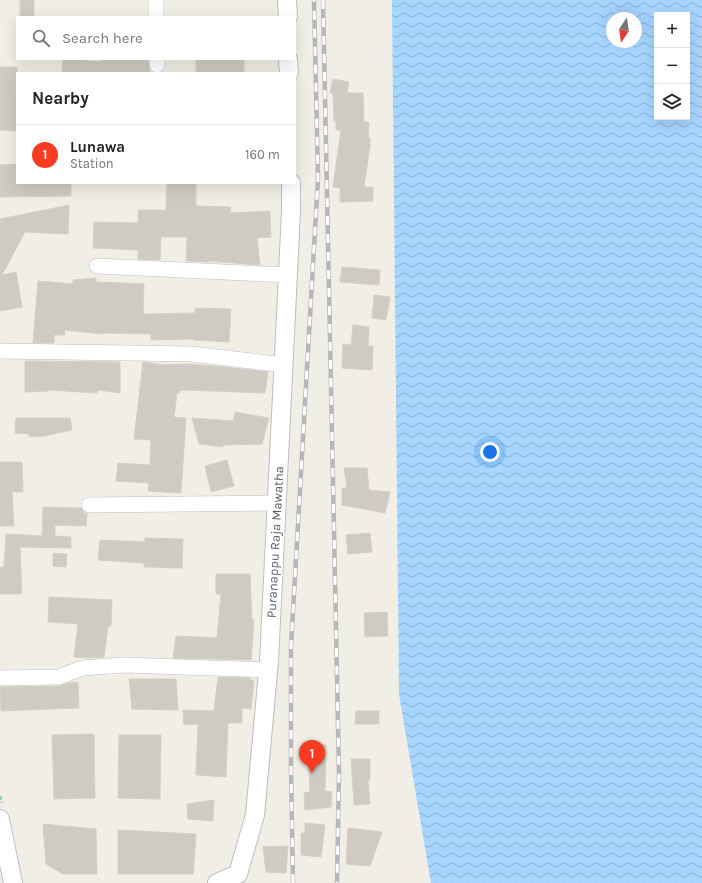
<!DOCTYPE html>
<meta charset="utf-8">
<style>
body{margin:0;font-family:Karla,sans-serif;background:#f2f2f2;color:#222}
.controls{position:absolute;right:12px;top:12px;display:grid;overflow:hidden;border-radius:0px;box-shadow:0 4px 16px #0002}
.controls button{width:36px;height:36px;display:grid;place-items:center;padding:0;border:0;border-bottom:1px solid #e0e0e0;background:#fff;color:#222;font:20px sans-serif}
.compass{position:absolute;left:606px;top:12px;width:36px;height:36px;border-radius:50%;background:#fff;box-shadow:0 4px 16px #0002;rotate:193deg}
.you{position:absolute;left:490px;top:452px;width:14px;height:14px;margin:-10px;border:3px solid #fff;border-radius:50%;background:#1a73e8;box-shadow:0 0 0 6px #1a73e833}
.badge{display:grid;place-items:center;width:26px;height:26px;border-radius:50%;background:#fa3a21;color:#fff;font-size:13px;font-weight:700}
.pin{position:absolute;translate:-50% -33px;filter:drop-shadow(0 1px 2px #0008)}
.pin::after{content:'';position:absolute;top:21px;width:14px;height:12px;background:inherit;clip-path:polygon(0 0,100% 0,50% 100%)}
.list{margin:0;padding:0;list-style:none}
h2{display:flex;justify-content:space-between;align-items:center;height:52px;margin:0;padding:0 16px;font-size:17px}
h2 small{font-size:13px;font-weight:400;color:#767676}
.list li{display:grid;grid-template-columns:26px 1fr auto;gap:12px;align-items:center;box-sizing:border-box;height:60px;padding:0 16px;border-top:1px solid #e0e0e0}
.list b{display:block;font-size:15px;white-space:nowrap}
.list p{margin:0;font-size:13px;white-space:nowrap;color:#767676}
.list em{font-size:13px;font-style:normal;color:#767676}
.icon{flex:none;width:22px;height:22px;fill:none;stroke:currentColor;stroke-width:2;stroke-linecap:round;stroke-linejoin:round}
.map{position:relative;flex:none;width:702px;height:883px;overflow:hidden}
.search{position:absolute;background:#fff;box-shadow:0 4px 16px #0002;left:16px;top:16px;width:280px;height:44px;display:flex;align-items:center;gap:10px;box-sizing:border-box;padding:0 14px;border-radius:0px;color:#767676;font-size:15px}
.panel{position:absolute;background:#fff;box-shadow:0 4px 16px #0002;left:16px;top:72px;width:280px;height:112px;border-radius:0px}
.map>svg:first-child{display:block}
.water{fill:url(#water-waves);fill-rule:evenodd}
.building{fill:#cdcbc3;stroke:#d6d0c2}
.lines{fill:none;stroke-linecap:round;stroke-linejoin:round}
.minor-casing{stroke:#bcbec5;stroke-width:16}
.tertiary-casing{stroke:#bcbec5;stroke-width:20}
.path{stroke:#96cca8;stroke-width:2.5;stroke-dasharray:4 2;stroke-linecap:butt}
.minor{stroke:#fff;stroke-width:15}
.tertiary{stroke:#fff;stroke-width:18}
.rail-casing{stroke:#b6b7b8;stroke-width:4.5}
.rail{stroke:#fff;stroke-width:3;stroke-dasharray:9;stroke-linecap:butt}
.labels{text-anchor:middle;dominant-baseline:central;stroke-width:3.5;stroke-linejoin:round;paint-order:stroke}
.street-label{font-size:13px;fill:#5c6067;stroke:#fff}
</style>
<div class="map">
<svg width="702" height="883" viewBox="0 0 702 883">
<defs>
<pattern id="water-waves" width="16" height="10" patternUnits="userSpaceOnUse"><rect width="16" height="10" fill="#a6d5ff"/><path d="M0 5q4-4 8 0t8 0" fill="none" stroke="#8ab0d2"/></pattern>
</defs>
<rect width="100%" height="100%" fill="#f0eee5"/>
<path class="water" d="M392,0H702V883H431L399,694ZM657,15H687V117H657ZM612,18H636V42H612Z"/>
<g class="building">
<rect x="20" y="0" width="14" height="17"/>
<polygon points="63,59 101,62 101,59 148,59 150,73 62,73"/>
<rect x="196" y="59" width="48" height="14"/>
<polygon points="0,67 17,67 17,131 0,130"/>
<polygon points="333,79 349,82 347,93 363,93 364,122 369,122 368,138 370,138 370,146 364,187 373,187 373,201 340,202 340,188 333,187 341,130 336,130 336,121 334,121 333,94 330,93"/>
<polygon points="17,164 17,183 71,183 71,196 0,197 0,165"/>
<polygon points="167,183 196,183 196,206 231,207 230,213 270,211 271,237 257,238 260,265 208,261 208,262 186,261 187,237 161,237 160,260 138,259 138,250 93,248 94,222 138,223 138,210 166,210"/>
<polygon points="69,205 68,234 25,232 2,275 16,272 22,307 0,311 0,219"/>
<polygon points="342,267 380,270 379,285 340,282"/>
<polygon points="96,278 96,282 144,284 143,314 195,313 195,308 231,309 229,342 194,340 194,339 151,340 151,334 104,333 104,334 64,330 65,335 54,335 54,343 33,343 38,281 73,284 73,280"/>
<polygon points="374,295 390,297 386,320 372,318"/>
<polygon points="353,325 369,327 368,346 373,346 372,370 342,368 343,344 351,345"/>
<polygon points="25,361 120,362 120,393 98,390 97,393 49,390 49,391 25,392"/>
<polygon points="143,362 165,365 187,364 225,367 268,372 265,393 184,390 179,391 179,393 177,393 174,417 186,418 181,493 148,491 149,483 116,481 118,463 150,465 151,440 134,439"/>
<polygon points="235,412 269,418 262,444 223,445 223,447 199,444 192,418 233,421"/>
<polygon points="16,418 70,418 72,430 44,436 29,437 29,434 15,433"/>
<polygon points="227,460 234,486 211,492 205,466"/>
<polygon points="0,462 22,462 23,492 12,492 14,526 0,526"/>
<polygon points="344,468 367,468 369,490 390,492 385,513 342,505 342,488 347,488"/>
<polygon points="43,507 81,508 84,513 87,514 86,526 55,525 55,536 71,537 71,548 20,547 22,594 0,594 0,568 4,567 6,534 42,536"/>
<polygon points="370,533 372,552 348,554 346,535"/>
<polygon points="145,538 183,539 182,568 144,567 144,563 98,560 100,540 145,542"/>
<polygon points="53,553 67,554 66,567 53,566"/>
<polygon points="216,574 250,574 252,619 254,620 251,660 173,658 176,636 217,638 221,594 216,594"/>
<polygon points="49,597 112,600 111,626 108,626 104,657 89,658 74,657 78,624 48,622"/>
<polygon points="387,612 388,636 365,637 364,613"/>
<polygon points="218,677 250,678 250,680 254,680 251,709 242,708 242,723 228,723 226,777 196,775 198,724 184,725 183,710 214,711"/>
<polygon points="129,679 176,679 178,710 132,709"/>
<polygon points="78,682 79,708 1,711 0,687 59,686 69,683"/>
<polygon points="356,711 379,711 379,724 355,724"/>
<polygon points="94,734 95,798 54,799 52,735"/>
<polygon points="119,735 161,735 160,799 118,798"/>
<polygon points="308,745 326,745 325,791 332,792 331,807 305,810 304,793 310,792"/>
<polygon points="351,759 370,759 370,780 368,780 370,804 354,805"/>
<polygon points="214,800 213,821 188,819 187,804"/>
<polygon points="305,823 325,825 321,857 301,855 301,833 305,833"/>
<polygon points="43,824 96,829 97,874 63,874 46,864"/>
<polygon points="348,828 382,832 370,866 346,864"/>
<polygon points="118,830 196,834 193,874 118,874"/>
<polygon points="288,846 286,873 266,872 263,847"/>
</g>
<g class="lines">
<g class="minor-casing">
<g id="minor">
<polyline points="156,0 156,17"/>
<polyline points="157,59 157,65"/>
<polyline points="97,266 288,275"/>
<polyline points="0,351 192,354 284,365"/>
<polyline points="89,505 277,503"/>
<polyline points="0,678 59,677 82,668 123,665 268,670"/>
</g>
</g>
<g class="tertiary-casing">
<g id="tertiary">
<polyline points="287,0 288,17"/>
<polyline points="288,59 289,73"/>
<polyline points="0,819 13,883"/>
<polyline points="217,883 238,874 255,815 269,661 291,212 291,183"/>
</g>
</g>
<polyline class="path" points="0,796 2,803"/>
<use href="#minor" class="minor"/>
<use href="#tertiary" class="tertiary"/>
<g class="rail-casing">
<g id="rail">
<polyline points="323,0 339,773 337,883"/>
<polyline points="293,883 291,768 291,646 318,178 314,0"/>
</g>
</g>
<use href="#rail" class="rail"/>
</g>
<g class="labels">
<g class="street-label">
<text transform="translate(275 542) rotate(-87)">Puranappu Raja Mawatha</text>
</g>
</g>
</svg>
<div class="controls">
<button>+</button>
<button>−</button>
<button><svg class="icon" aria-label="layers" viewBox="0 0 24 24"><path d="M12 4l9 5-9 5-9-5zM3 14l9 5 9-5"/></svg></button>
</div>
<svg class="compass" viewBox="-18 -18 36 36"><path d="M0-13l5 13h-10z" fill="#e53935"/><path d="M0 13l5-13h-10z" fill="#767676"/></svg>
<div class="you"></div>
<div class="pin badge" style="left:312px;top:773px">1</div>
<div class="search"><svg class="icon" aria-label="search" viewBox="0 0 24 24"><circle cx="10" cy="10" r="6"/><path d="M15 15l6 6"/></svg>Search here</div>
<section class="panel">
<h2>Nearby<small></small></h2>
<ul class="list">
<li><span class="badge">1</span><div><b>Lunawa</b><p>Station</p></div><em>160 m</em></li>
</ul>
</section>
</div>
